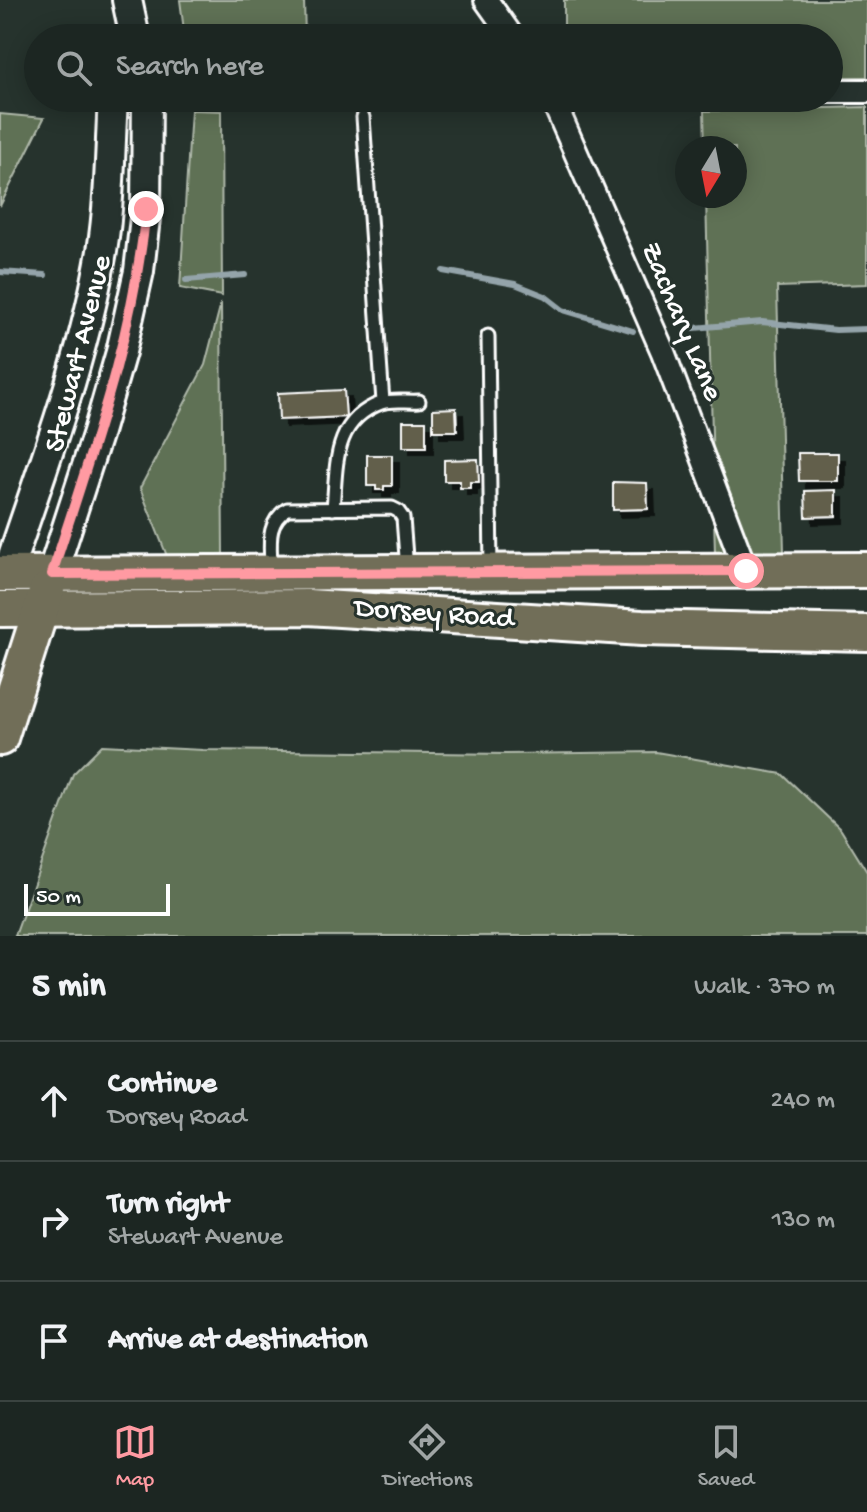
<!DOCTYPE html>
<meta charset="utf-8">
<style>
body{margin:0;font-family:"Gochi Hand",sans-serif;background:#29322f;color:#f1f3f6}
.compass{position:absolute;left:675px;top:136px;width:72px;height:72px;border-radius:50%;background:#1c2622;box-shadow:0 4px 20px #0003;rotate:190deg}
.scale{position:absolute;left:24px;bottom:20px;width:146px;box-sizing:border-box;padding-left:8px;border:4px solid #fff;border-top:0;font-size:22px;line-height:28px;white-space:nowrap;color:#fff;-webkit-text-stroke:6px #26332d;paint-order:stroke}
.stop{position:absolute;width:24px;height:24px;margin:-18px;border:6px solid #ff9aa2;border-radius:50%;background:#fff}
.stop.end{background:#ff9aa2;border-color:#fff;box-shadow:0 2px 8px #0008}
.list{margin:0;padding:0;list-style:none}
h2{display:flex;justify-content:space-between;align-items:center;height:104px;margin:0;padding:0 32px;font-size:34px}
h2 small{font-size:26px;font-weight:400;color:#a0a5a5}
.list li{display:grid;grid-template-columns:52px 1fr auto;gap:24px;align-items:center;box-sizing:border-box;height:120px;padding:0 32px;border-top:2px solid #3a4340}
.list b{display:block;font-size:30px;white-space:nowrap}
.list p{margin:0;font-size:26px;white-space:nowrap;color:#a0a5a5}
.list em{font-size:26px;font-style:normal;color:#a0a5a5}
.icon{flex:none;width:44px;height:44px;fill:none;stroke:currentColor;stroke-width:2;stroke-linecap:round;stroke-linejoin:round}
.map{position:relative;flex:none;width:867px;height:936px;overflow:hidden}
.search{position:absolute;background:#1c2622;box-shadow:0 4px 20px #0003;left:24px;right:24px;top:24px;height:88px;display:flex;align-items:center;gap:20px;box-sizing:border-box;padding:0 28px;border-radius:44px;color:#a0a5a5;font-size:30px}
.sheet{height:464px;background:#1c2622}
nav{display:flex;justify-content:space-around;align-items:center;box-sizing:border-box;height:112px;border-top:2px solid #3a4340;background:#1c2622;font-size:22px;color:#a0a5a5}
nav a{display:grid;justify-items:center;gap:4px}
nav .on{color:#ff9aa2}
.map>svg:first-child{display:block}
.green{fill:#5f7154;stroke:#afb8aa;stroke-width:2}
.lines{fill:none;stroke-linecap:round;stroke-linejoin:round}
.stream{stroke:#94a4aa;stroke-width:6}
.building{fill:#625e4b;stroke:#fff;stroke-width:2;filter:url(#shadow)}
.service-casing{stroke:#fff;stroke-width:17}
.minor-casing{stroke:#fff;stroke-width:28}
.tertiary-casing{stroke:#fff;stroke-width:34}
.primary-casing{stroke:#fff;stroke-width:40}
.service{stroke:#26332d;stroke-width:11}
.minor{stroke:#26332d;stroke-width:22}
.tertiary{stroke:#26332d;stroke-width:28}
.primary{stroke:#716e59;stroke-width:34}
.route{stroke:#ff9aa2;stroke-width:10}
.labels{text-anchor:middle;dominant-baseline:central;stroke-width:6;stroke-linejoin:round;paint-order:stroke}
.street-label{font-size:30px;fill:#fff;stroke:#26332d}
</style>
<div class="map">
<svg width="867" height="936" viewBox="0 0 867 936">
<defs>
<filter id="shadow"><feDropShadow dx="7" dy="7" stdDeviation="0" flood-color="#0009"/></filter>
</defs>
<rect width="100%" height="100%" fill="#26332d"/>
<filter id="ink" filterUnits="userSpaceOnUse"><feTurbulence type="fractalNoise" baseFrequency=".0125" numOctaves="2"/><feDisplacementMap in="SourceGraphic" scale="16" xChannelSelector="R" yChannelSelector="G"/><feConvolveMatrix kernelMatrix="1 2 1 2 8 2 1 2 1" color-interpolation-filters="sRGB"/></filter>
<g filter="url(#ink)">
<g class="green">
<polygon points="180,0 304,0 305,38 185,38"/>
<polygon points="564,0 867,0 867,77 829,77 829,38 564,38"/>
<polygon points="867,107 867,284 777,287 784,552 715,554 706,196 735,196 735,148 705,148 704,111"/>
<polygon points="191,110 221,111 222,296 180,288"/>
<polygon points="0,114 44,118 0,206"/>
<polygon points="221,303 223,555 167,556 140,488 205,365"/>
<polygon points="102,745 203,750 507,754 656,752 782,774 841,830 867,872 867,936 15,936 73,774"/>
</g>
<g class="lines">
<g class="stream">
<polyline points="443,271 515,284 545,296 563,310 633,331"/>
<polyline points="0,272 45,275"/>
<polyline points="186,280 245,275"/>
<polyline points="694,328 762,322 836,330 867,329"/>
</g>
</g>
<g class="building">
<polygon points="344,390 346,417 279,420 278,393"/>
<polygon points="456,408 457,431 433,431 433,409"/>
<rect x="403" y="421" width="23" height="26"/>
<polygon points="798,453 838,453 838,481 799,481"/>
<polygon points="367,455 392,455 392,486 384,486 384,490 376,490 376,486 367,486"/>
<polygon points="478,459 479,482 470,482 470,488 460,488 460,481 444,481 444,460"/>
<polygon points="613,482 647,483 648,509 613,510"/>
<polygon points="836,490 836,516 806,517 805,491"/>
</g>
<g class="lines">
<g class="service-casing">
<g id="service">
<polyline points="363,117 383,402"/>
<polyline points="488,336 491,569"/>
<path d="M333,509C337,466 332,421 381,403C392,399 408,402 419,401"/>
<path d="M271,569C271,545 265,524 287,509L392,508L398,511L403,518L407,570"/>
</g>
</g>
<g class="minor-casing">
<g id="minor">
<polyline points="486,0 513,38"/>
<polyline points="829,91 867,91"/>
<polyline points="552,98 663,352 746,571"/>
</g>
</g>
<g class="tertiary-casing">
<g id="tertiary">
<polyline points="127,0 135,38"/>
<path d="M7,574C42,468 83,362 102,251C110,201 110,149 113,98"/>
<polyline points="52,574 98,432 121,352 139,271 146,209 147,98"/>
</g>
</g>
<g class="primary-casing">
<g id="primary">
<polyline points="0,574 867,570"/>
<polyline points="0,609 308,607 642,628 867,633"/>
<polyline points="0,738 47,590"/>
</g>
</g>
<use href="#service" class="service"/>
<use href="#minor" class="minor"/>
<use href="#tertiary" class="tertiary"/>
<use href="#primary" class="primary"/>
</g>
</g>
<g class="lines" filter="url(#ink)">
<path class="route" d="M146,209C134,335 90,455 52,574L746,571"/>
</g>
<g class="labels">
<g class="street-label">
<text transform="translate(680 322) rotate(67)">Zachary Lane</text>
<text transform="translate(80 354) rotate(-76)">Stewart Avenue</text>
<text transform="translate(434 615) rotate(4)">Dorsey Road</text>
</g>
</g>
</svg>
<svg class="compass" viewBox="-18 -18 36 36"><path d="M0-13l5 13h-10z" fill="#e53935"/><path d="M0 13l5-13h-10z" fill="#a0a5a5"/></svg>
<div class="scale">50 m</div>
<div class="stop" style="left:746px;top:571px"></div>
<div class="stop end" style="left:146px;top:209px"></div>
<div class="search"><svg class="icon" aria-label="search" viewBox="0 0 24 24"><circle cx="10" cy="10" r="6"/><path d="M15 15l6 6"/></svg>Search here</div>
</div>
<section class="sheet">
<h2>5 min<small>Walk · 370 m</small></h2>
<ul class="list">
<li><svg class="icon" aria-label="ahead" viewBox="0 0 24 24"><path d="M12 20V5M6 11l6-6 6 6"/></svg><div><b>Continue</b><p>Dorsey Road</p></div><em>240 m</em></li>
<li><svg class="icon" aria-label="right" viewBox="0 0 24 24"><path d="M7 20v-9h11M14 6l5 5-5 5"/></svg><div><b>Turn right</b><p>Stewart Avenue</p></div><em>130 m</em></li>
<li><svg class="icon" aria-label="arrive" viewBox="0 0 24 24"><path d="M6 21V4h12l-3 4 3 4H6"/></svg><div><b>Arrive at destination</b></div></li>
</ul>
</section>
<nav>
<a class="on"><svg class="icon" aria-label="map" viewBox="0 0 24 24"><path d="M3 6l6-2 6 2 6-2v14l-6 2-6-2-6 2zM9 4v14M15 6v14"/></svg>Map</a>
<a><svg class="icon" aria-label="directions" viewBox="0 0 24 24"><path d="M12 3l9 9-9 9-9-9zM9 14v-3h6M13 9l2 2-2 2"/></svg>Directions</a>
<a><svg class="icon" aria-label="saved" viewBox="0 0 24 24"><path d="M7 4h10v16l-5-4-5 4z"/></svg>Saved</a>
</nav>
